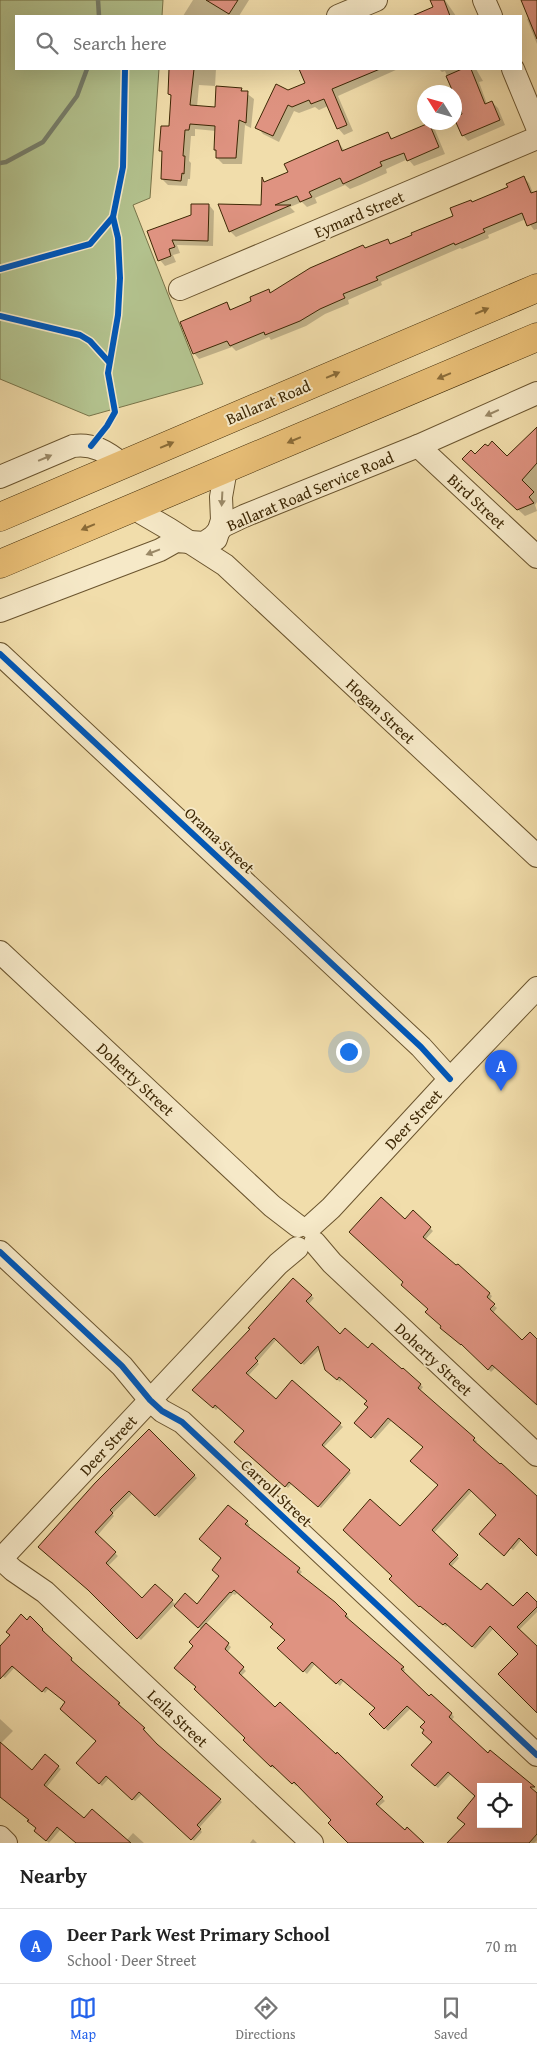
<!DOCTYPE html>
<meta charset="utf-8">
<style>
body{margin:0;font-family:"Gentium Book Plus",serif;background:#f2f2f2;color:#222}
.controls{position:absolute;right:15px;bottom:15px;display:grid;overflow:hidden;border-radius:0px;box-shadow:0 5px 20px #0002}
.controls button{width:45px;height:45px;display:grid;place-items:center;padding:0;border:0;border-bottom:1px solid #e0e0e0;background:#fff;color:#222;font:25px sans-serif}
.compass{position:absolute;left:417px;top:85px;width:45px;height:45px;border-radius:50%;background:#fff;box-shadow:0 5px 20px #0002;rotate:307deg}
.you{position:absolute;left:348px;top:1051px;width:18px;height:18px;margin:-12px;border:4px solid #fff;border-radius:50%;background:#1a73e8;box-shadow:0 0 0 8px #1a73e833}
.badge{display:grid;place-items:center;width:32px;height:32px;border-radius:50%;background:#2563eb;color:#fff;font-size:16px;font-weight:700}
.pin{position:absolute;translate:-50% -41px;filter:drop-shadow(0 1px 2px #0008)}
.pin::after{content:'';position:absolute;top:26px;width:18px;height:15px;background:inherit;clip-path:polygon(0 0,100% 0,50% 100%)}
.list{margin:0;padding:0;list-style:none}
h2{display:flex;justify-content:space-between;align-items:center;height:65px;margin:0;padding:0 20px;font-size:21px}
h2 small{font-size:16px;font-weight:400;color:#767676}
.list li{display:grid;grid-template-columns:32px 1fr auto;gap:15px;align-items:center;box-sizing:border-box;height:75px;padding:0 20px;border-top:1px solid #e0e0e0}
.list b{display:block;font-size:19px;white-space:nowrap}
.list p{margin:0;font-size:16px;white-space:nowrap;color:#767676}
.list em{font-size:16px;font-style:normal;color:#767676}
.icon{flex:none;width:28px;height:28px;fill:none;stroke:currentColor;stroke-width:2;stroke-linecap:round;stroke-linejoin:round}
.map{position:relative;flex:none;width:537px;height:1843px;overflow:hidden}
.search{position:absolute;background:#fff;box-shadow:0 5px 20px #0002;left:15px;right:15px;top:15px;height:55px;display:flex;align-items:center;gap:12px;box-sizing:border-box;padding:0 18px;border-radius:0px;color:#767676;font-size:19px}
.sheet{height:140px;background:#fff}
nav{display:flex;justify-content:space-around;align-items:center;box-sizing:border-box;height:70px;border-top:1px solid #e0e0e0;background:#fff;font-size:14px;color:#767676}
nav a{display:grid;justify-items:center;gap:2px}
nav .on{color:#2563eb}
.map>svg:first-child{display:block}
.green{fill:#b3c28e;stroke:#787449}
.shadow{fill:#0003;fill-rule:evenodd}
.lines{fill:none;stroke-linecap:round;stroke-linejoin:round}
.stream{stroke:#777f6c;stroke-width:4.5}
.building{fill:#df9381;stroke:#3d2704;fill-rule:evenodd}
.minor-casing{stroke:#6a542e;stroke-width:24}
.highway-casing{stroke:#3d2704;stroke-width:29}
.minor{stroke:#f6e9c8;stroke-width:22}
.highway{stroke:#e8be76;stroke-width:28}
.cycleway-casing{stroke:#f6e9c8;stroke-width:9}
.cycleway{stroke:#0057b8;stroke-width:6}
.oneway{fill:#8a6b37}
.oneway2{fill:#9a8866}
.labels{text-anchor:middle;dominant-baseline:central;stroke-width:4;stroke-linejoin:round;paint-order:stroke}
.street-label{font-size:16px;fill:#3d2704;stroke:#f6e9c8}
</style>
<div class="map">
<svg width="537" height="1843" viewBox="0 0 537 1843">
<rect width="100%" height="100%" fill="#f1ddab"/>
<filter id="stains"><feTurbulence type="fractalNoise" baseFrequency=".004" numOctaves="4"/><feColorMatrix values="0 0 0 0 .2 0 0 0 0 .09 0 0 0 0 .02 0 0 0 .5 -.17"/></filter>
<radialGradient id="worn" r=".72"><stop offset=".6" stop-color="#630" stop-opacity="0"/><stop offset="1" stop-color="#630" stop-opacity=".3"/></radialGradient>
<polygon class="green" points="0,0 163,0 162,16 16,16 16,69 159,69 150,198 133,205 203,384 89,416 0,379"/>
<g class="shadow">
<polygon points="193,0 249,0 239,16 183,16"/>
<polygon points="435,0 445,0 456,16 417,16 435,8"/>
<polygon points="522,0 537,0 537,44 527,19 529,18"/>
<polygon points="171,69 216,69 215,86 199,85 197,107 216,108 241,89 254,99 251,128 245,125 242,164 223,164 217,158 217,152 215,150 216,131 195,129 195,136 191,136 189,161 191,163 190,179 188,179 187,186 168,185 162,179 164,153 161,150 170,128 172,97 169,94"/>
<polygon points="300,69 398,69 338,96 353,131 344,135 338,128 328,106 319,110 315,107 299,113 294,111 279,142 263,134 257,127 288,92 307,84"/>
<polygon points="439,69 476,69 483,81 479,82 487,104 492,102 498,108 505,125 468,141 463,135 463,114 454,92 445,71 442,72"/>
<polygon points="429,124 435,130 445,154 414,166 408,159 386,169 387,173 360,185 350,189 345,185 315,198 317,203 307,207 302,202 290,207 295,212 236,237 230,231 262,206 263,180 265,183 289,173 337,141 345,151 387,133 393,139"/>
<polygon points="524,178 529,183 533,193 537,195 537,229 534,230 526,219 488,235 489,238 462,249 460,248 381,282 382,285 348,300 349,304 325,314 306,326 271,340 269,337 236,351 232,347 199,359 194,353 226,304 233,311 253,302 269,291 271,293 388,240 392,245 454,216 471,201 473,203 509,188"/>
<polygon points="209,205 214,211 213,246 177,245 180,253 173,255 176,262 165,266 160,260 149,232 192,216"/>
<polygon points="537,428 537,502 535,505 537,511 525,516 470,465 475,456 507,457"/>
<polygon points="413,1212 433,1231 425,1240 456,1267 458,1265 492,1296 489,1301 497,1308 493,1313 523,1342 537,1340 537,1404 496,1367 491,1372 465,1346 464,1347 444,1331 430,1309 405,1282 405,1221"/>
<polygon points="293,1280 314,1298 308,1305 340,1336 368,1349 402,1371 403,1370 423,1387 420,1391 474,1439 477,1441 475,1444 537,1498 537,1554 522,1539 513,1550 490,1529 498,1515 473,1490 433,1534 459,1558 451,1567 481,1592 513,1608 537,1604 537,1612 519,1630 537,1648 537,1711 520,1654 494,1628 475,1649 448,1625 446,1627 422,1608 391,1579 394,1576 400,1528 439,1485 424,1447 392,1420 375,1439 359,1425 369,1408 369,1402 342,1379 340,1382 329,1373 320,1349 304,1365 277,1339 257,1362 259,1364 248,1376 276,1401 292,1382 343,1427 323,1448 351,1473 321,1508 292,1483 288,1488 238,1444 246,1431 219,1407 216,1410 194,1390 251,1330"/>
<polygon points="149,1431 197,1478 159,1518 133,1493 112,1514 114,1516 97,1536 118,1556 108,1566 142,1600 155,1586 175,1604 141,1640 92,1593 40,1547"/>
<path d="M247,1522L250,1525L247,1528L299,1569L302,1572L299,1575L334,1603L349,1617L347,1619L403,1667L405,1670L403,1673L429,1698L431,1696L452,1714L454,1717L451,1721L537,1795V1840L534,1843H449L466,1824L476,1796L451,1774L438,1788L413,1765L433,1743L427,1722L411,1708L388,1731L371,1714L377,1708L344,1680L340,1686L315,1664L307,1674L282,1651L287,1640L275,1624L238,1592L235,1595L233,1594L206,1624L231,1647L227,1653L246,1671L241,1676L275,1709L280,1703L385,1801L378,1807L421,1843H355L298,1784L296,1786L276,1767L274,1769L245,1740L247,1738L195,1646L202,1630L176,1606H197L221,1577L223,1559L203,1542ZM481,1787H518V1824H481Z"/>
<polygon points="42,1629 45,1632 43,1633 74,1662 72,1663 119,1704 121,1706 120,1707 146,1731 145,1732 157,1746 222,1802 199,1828 202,1832 194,1841 142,1794 135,1801 109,1778 102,1786 78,1763 98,1741 67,1702 49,1688 45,1693 15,1667 5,1678 0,1674 0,1648"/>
<polygon points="0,1719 13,1731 0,1744 32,1772 58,1767 61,1769 46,1788 84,1820 126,1841 133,1833 144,1843 78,1843 61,1829 49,1843 38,1834 38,1828 30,1820 0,1795"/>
<polygon points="253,1839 257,1843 250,1843"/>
</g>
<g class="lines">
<g class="stream">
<polyline points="98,0 99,16"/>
<polyline points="0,163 6,162 43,142 77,96 87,69"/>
</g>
</g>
<g class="building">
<polygon points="206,0 238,0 229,14"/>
<polygon points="430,0 444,0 450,16 412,16 433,7"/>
<polygon points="521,0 537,0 537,39"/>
<polygon points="169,69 194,69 190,105 215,107 216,86 242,88 241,91 248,91 246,123 239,120 236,158 216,158 216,150 214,150 215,126 190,124 189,130 185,130 183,156 185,156 184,174 182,173 181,181 161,179 162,151 159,151 161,126 169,126 171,95 168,94"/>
<polygon points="299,69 380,69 332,89 347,125 337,129 324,99 311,104 309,100 292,107 288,105 273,136 255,128 276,84 288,90 305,83"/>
<polygon points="462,69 471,69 485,104 492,101 500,120 462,136 454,118 462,114 454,92 453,92 446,76"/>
<polygon points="429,123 439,147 407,161 404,153 380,162 382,166 354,179 343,184 340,178 309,192 312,197 300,202 297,196 275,205 291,205 229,232 218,204 261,205 262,177 264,182 288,172 284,164 338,140 342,151 388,132 391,139"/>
<polygon points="524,176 531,193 537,191 537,222 527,226 522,213 483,229 485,232 455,245 454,243 376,277 378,280 343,294 345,298 320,309 300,321 265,335 264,332 230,346 227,341 193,354 180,322 227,302 230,310 251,301 250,297 269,289 270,293 310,268 363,245 365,248 388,239 390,244 412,235 411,233 453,216 450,208 471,200 472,202 508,187 506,184"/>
<polygon points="191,204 209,204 208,241 172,240 175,247 169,249 171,256 158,261 147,231 191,215"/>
<polygon points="537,427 537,463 522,480 534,492 529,497 534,503 517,510 462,459 471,450 475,454 485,444 488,446 492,441 507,456"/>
<polygon points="381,1197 405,1219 413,1210 431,1227 423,1237 456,1265 458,1264 490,1293 487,1297 495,1304 490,1309 522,1340 530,1332 537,1339 537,1405 492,1365 488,1370 461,1344 461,1345 440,1328 441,1326 425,1312 428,1309 401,1285 403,1282 349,1232"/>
<polygon points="293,1278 312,1295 306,1301 340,1334 345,1328 368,1348 372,1343 402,1369 403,1368 421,1384 418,1388 475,1438 473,1440 500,1464 501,1463 537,1496 537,1556 519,1538 504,1556 479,1534 496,1515 469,1489 432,1530 458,1555 449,1564 481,1590 487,1583 513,1606 527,1592 537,1602 537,1607 517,1627 537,1646 537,1713 498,1674 518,1654 490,1626 472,1647 445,1623 443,1625 420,1606 419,1607 389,1579 392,1576 343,1530 370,1499 400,1526 438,1485 410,1461 423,1447 388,1418 371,1438 354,1423 368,1407 364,1404 367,1401 339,1377 337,1380 325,1370 318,1346 301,1364 274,1338 255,1358 258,1361 246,1373 276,1399 292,1380 341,1423 322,1445 350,1470 318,1507 289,1482 285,1487 234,1442 244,1431 215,1405 213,1408 192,1390 250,1329 248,1328"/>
<polygon points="149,1429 195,1475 155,1516 129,1491 110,1510 113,1513 95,1532 116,1552 106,1563 142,1598 155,1584 173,1600 137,1639 88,1590 38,1547 95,1483"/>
<path d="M228,1505L248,1521L245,1524L300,1568L297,1572L335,1602L347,1614L345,1616L404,1667L401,1669L429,1696L431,1694L452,1713L449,1717L488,1753L490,1750L535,1787H530L537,1793V1834L529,1843H447L465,1824L457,1818L475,1796L448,1772L435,1786L411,1765L432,1742L422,1733L424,1730L420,1727L425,1722L407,1706L384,1729L369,1714L375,1708L341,1679L336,1684L312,1662L303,1672L277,1648L285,1640L270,1627L273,1624L234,1590L231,1593L230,1592L198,1628L174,1606L185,1593L197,1604L219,1576L212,1570L221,1558L199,1539ZM481,1787H518V1824H481Z"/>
<polygon points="21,1614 27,1620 30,1616 43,1629 42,1630 72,1658 71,1660 120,1703 118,1704 145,1728 143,1729 157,1744 221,1799 197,1825 201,1829 191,1840 139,1792 132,1800 106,1776 99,1784 76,1763 96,1741 60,1709 65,1702 46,1687 42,1692 12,1666 0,1679 0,1646 10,1635 6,1632"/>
<polygon points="206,1623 229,1643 225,1649 244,1667 239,1673 275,1707 280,1702 336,1754 337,1752 383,1797 376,1804 405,1830 407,1827 424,1843 348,1843 328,1823 331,1820 294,1782 292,1784 272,1765 271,1767 243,1740 245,1738 194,1689 196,1687 174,1668 193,1646 189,1642"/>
<polygon points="0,1742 32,1770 45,1754 59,1766 44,1785 84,1818 92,1809 131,1843 76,1843 57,1827 46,1841 34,1831 36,1828 27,1821 29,1820 0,1797"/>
</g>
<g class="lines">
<g class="minor-casing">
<g id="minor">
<polyline points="484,0 491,16"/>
<polyline points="338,16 376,0"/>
<polyline points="513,69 537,127"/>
<polyline points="180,289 537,138"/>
<polyline points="418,446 537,557"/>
<path d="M0,477L73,446C93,443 107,452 122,464"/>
<polyline points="133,508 169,529 225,565 537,856"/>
<polyline points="216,539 222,520 221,497 226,469"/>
<polyline points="0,611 160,550 176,541 204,543 213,537 223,526 244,516 418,446 537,393"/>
<polyline points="0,654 421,1047 450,1079"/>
<polyline points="0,952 272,1206 298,1226"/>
<polyline points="310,1227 331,1208 450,1079 537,988"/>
<polyline points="315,1243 332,1263 537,1455"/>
<polyline points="0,1252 122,1366 150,1400 162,1411 182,1422 537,1755"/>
<polyline points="0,1558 13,1570 45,1592 312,1843"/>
<polyline points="0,1560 278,1264 297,1248"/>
<polyline points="0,1837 6,1843"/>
</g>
</g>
<g class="highway-casing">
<g id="highway">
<polyline points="0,517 537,288"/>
<polyline points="0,564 537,337"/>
</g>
</g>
<use href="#minor" class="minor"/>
<use href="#highway" class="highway"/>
<g class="cycleway-casing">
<g id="cycleway">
<polyline points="0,269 90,244 113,217 123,167 125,69"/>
<polyline points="0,316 80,335 90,341 109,362"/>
<polyline points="91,446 107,426 115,412 108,373 118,315 120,278 118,238 113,217"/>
<polyline points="0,654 421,1047 450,1079"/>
<polyline points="0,1252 122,1366 150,1400 162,1411 182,1422 537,1755"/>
</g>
</g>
<use href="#cycleway" class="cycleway"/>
</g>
<defs><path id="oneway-solid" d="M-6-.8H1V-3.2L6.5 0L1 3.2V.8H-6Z" transform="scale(1.25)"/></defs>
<g class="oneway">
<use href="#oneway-solid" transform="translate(482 311) rotate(-23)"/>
<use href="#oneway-solid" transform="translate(333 375) rotate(-23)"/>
<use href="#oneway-solid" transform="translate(444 376) rotate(157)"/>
<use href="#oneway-solid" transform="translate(294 440) rotate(157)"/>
<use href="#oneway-solid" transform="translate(167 445) rotate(-23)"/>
<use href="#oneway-solid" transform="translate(88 527) rotate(157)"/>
</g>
<g class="oneway2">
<use href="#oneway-solid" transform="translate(492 413) rotate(156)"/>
<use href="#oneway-solid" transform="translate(45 458) rotate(-23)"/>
<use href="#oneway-solid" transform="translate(222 499) rotate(93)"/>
<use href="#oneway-solid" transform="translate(153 552) rotate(159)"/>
</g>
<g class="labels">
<g class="street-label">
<text transform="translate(359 214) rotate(-23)">Eymard Street</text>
<text transform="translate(268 402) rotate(-23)">Ballarat Road</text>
<text transform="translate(310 491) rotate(-23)">Ballarat Road Service Road</text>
<text transform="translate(477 501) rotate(43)">Bird Street</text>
<text transform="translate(381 711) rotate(43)">Hogan Street</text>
<text transform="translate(220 840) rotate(43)">Orama Street</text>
<text transform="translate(136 1079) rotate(43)">Doherty Street</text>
<text transform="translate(413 1119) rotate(-47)">Deer Street</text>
<text transform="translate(434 1359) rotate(43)">Doherty Street</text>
<text transform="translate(108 1445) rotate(-47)">Deer Street</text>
<text transform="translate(277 1493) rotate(43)">Carroll Street</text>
<text transform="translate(178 1718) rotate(43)">Leila Street</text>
</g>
</g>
<rect width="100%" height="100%" filter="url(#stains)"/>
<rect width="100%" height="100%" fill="url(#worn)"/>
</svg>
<div class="controls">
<button><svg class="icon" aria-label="locate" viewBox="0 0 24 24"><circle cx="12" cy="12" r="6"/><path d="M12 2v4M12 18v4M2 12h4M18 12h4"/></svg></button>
</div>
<svg class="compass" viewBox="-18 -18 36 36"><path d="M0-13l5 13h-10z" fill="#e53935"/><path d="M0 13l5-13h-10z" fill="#767676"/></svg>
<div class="you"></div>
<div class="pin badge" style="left:501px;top:1091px">A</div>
<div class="search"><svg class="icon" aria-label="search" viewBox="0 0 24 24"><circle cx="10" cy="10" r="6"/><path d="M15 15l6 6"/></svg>Search here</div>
</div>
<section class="sheet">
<h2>Nearby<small></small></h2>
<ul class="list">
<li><span class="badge">A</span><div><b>Deer Park West Primary School</b><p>School · Deer Street</p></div><em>70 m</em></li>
</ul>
</section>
<nav>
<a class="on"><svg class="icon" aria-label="map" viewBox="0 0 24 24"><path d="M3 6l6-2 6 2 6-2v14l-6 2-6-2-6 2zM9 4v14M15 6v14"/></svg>Map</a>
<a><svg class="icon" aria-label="directions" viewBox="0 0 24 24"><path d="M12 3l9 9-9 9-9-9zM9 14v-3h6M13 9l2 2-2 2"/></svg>Directions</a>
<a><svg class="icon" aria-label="saved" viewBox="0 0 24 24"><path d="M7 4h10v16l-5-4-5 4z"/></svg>Saved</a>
</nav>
